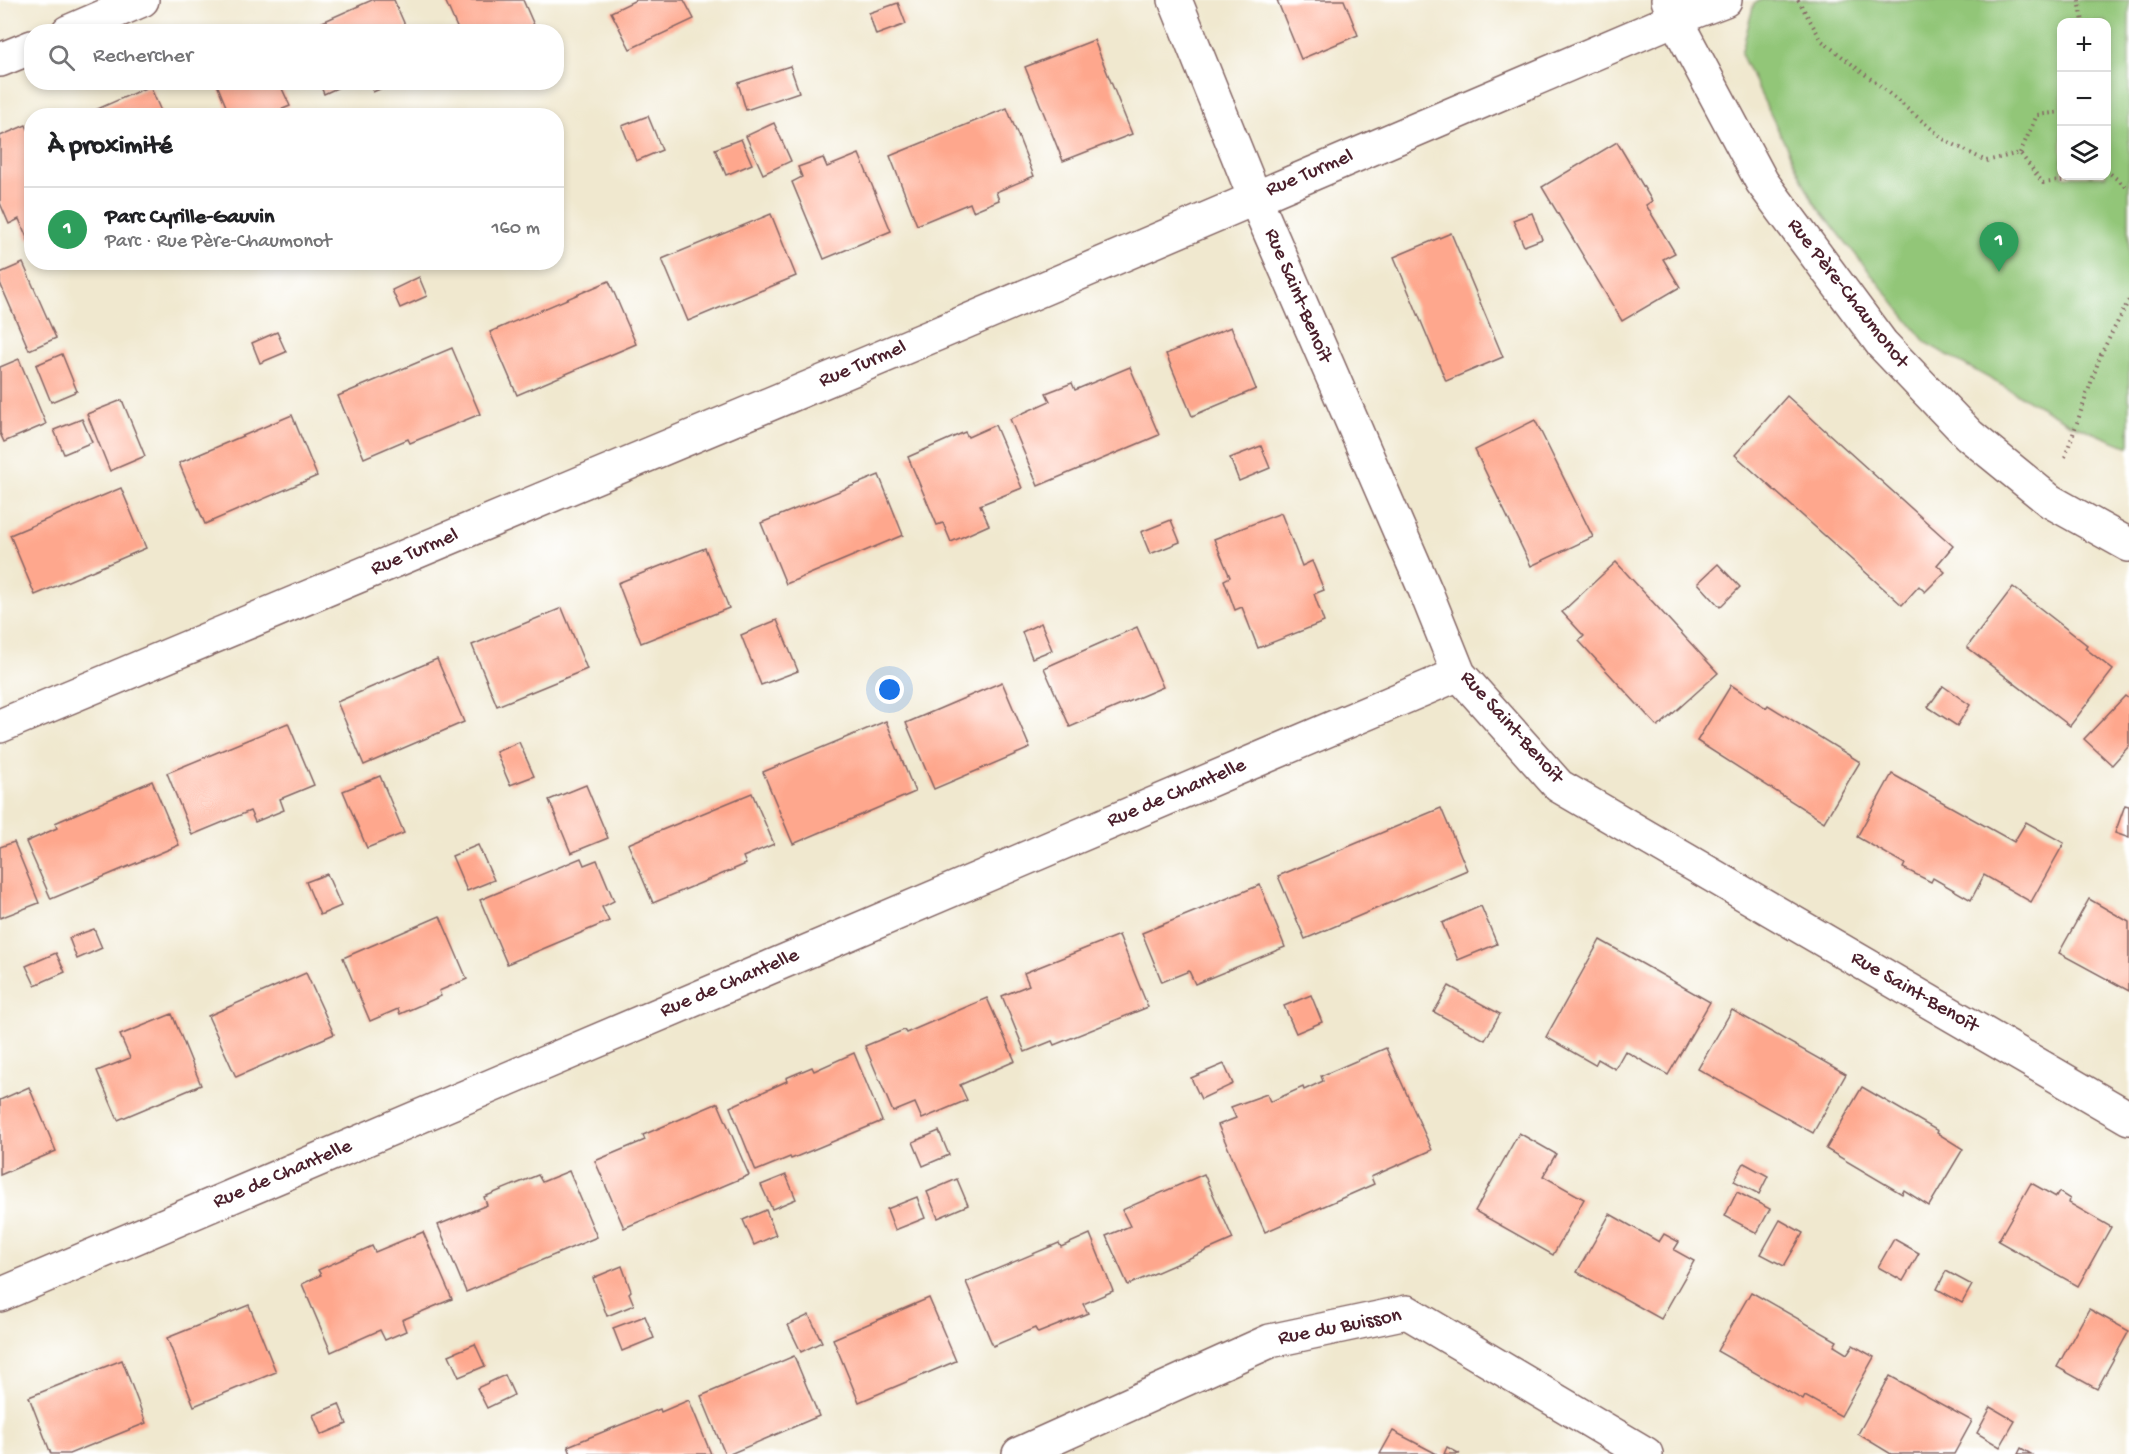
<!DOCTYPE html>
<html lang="fr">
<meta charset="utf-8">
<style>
body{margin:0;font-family:"Gochi Hand",sans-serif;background:#f6f6f6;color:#202124}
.controls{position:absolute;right:18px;top:18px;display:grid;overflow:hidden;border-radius:12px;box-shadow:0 3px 9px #0003}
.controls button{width:54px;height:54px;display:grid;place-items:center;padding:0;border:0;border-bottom:2px solid #e0e0e0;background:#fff;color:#202124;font:30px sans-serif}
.you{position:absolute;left:890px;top:690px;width:21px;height:21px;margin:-15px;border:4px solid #fff;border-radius:50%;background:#1a73e8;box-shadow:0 0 0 9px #1a73e833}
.badge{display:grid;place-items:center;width:39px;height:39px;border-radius:50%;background:#7c3aed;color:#fff;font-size:20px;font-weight:700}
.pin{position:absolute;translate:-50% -50px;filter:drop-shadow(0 2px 3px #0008)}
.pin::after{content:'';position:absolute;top:32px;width:21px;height:18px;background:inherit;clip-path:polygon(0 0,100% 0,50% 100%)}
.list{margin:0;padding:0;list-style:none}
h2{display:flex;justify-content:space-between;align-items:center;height:78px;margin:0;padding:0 24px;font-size:26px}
h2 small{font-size:20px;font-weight:400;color:#757577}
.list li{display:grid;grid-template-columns:39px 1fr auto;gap:18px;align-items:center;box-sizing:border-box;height:84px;padding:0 24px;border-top:2px solid #e0e0e0}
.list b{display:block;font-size:22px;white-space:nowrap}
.list p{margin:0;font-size:20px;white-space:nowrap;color:#757577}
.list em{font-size:20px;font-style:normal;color:#757577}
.icon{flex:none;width:33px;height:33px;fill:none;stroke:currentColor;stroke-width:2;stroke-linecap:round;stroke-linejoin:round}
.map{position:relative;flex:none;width:2129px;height:1454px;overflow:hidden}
.search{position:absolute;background:#fff;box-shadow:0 3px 9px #0003;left:24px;top:24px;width:540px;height:66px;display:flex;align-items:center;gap:15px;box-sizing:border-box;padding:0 21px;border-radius:24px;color:#757577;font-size:22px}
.panel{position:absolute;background:#fff;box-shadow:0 3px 9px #0003;left:24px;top:108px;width:540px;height:162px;border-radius:24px}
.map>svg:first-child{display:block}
.green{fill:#92c678;stroke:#6e7252;stroke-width:1.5;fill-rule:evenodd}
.building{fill:#fea78d}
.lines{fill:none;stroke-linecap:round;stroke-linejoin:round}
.minor-casing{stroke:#846564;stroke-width:36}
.path{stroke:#846564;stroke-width:4;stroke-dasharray:1.5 4.5;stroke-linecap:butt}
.minor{stroke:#fff;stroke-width:33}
.labels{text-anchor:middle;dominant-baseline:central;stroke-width:5;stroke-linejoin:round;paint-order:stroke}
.street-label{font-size:21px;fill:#4a1f2b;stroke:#fff}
</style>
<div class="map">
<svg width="2129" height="1454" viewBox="0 0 2129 1454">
<rect width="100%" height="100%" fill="#fff"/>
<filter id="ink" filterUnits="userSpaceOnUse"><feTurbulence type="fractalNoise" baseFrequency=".0167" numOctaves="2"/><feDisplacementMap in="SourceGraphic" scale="12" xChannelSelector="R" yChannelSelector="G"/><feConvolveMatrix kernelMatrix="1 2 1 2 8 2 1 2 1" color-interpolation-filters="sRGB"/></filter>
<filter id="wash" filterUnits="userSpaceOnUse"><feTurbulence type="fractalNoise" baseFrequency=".008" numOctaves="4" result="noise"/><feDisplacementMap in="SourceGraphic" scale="24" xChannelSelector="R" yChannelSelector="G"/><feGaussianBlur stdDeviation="1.35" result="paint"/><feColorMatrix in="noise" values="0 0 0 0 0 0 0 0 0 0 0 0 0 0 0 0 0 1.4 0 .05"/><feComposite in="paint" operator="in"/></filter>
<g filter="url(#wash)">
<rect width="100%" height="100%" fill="#f0e8cf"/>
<path class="green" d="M1762,0H2129V447L2069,423L1926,343L1813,201L1741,54L1754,3ZM2106,22V176H2062V22Z"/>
<g id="blocks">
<g class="building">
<polygon points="372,0 394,0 408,32 300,32"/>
<polygon points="445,0 523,0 537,32 459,32"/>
<polygon points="636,0 684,0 694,19 630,49 611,12"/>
<polygon points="1277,0 1344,0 1358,35 1301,59"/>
<polygon points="898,3 906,24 876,35 869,13"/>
<polygon points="1094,40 1132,134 1063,161 1025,67"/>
<polygon points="790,66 799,92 746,110 738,83"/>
<polygon points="216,82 279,82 290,106 273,113 274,116 230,116"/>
<polygon points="319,82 350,82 324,94"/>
<polygon points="369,82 396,82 373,92"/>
<polygon points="150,86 163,116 98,116 95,110"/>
<polygon points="1007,108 1034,176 996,192 999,200 973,211 970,203 917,225 890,156"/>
<polygon points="648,116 662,150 636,161 622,126"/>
<polygon points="774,123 791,161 763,174 746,136"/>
<polygon points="26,125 32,138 32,238 28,240 19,219 9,224 0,203 0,136"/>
<polygon points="741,139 752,164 726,175 715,149"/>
<polygon points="1617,142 1652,201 1646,205 1675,253 1663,259 1680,287 1622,321 1542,187"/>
<polygon points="859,154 891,231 824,259 792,182 802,177 798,167 823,158 827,167"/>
<polygon points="1532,213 1542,239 1524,246 1513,220"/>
<polygon points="771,214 796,276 688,321 662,259"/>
<polygon points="1451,233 1503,357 1446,381 1394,257"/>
<polygon points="23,263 56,338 29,350 0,283 0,273"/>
<polygon points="419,277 427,296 400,308 392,290"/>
<polygon points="609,281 636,344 517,395 490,332"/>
<polygon points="1231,327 1256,389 1192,416 1166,354"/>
<polygon points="277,332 286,352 260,363 252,343"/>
<polygon points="452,348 480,414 410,443 408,439 364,458 338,396"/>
<polygon points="62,354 77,391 51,402 36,365"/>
<polygon points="19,359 46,424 4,442 0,433 0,367"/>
<polygon points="1130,367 1159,435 1038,486 1010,419 1050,401 1046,393 1072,383 1075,390"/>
<polygon points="1787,396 1953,546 1937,565 1945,572 1925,592 1919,586 1902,605 1735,455"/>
<polygon points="122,400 145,456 110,471 87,414"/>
<polygon points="292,415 317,476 205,524 179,463"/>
<polygon points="82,419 92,442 64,454 54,430"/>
<polygon points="1535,420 1593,537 1531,566 1475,450"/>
<polygon points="995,425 1022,488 980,505 989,525 951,542 943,523 937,525 908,457 965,432 968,437"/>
<polygon points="1261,446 1270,468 1239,481 1230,458"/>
<polygon points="879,475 903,535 786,584 761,523"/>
<polygon points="121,488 146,548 35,595 10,535"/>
<polygon points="1281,513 1302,566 1312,561 1324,590 1314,594 1324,622 1258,648 1242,607 1235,610 1224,580 1230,577 1214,539"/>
<polygon points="1171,520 1180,542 1150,554 1141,532"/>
<polygon points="705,548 729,608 641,643 618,583"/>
<polygon points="1616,562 1718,673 1658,727 1579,641 1584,636 1562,612"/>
<polygon points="1718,564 1740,587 1720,607 1698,583"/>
<polygon points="2013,587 2087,645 2085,648 2113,670 2070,726 1967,647"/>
<polygon points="562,608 587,669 497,706 472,645"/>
<polygon points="777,620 798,671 761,685 741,635"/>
<polygon points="1041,623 1052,650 1032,658 1022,632"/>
<polygon points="1137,627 1163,687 1070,727 1044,668"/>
<polygon points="437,659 464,722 364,765 337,702"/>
<polygon points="1002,682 1030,748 934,789 906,723"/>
<polygon points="1731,685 1766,708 1768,705 1860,762 1824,822 1697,741"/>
<polygon points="1943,686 1970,705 1957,726 1928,707"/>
<polygon points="2125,696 2129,699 2129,746 2112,765 2084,739"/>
<polygon points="886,721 915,792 793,844 763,772"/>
<polygon points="288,723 314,785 280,799 284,810 255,822 250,811 192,835 167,773"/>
<polygon points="519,742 534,776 510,785 496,752"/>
<polygon points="1892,774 2014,842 2026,822 2064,843 2031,902 1984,875 1971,900 1933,878 1931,882 1903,868 1905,864 1857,837"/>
<polygon points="380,776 404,833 367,848 343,791"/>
<polygon points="152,781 179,845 51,899 26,842 57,828 55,823"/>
<polygon points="586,785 608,838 571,853 549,800"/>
<polygon points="752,793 774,844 743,857 746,864 653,903 628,844"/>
<polygon points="2125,805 2129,806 2129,838 2115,833"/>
<polygon points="1441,808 1467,870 1305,939 1278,876"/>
<polygon points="14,842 39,903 0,918 0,847"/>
<polygon points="478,845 494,880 467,891 452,856"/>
<polygon points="581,858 584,865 597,860 614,901 602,907 609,921 507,964 480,900"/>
<polygon points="327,874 341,906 320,915 306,882"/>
<polygon points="1260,885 1285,947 1195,984 1189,971 1162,982 1142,933"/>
<polygon points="2089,899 2129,922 2129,991 2059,953"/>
<polygon points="1481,906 1497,944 1458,960 1442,923"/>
<polygon points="440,916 467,979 439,991 441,996 400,1014 398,1009 370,1021 343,958"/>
<polygon points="94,929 102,948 77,959 69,938"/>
<polygon points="1119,935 1148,1007 1054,1045 1052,1041 1025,1052 1002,996 1029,985 1024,973"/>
<polygon points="1600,940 1710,1002 1668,1075 1625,1051 1615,1069 1598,1059 1595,1065 1546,1037"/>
<polygon points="56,953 65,972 35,985 26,966"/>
<polygon points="306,973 334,1034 236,1077 208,1016"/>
<polygon points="1449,986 1500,1014 1485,1040 1434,1012"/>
<polygon points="1311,995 1322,1022 1296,1033 1284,1006"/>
<polygon points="987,998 1015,1061 960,1085 967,1100 922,1119 915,1103 893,1112 865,1046 904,1030 906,1033"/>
<polygon points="1732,1010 1846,1074 1813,1133 1698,1069"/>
<polygon points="172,1014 201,1085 118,1120 97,1071 130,1058 120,1035"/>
<polygon points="1386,1048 1432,1150 1371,1177 1374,1184 1265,1232 1218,1125 1236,1118 1231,1107 1267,1094 1270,1102 1303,1087 1304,1090 1323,1081 1321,1076"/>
<polygon points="854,1053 882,1121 791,1159 790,1157 756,1171 730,1107 787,1081 786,1078 812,1067 814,1071"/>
<polygon points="1224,1064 1233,1084 1201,1099 1191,1078"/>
<polygon points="29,1087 56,1151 0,1175 0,1100"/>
<polygon points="1862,1087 1938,1131 1937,1133 1963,1149 1929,1206 1904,1190 1902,1194 1826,1149"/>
<polygon points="718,1103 749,1175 624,1228 595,1161 645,1140 643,1135"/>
<polygon points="939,1131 949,1155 923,1166 913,1142"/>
<polygon points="1519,1133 1556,1154 1543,1176 1584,1199 1553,1255 1475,1211"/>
<polygon points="1744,1163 1768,1176 1759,1194 1734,1181"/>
<polygon points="569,1171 597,1237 466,1292 438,1225 487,1205 484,1197 538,1175 542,1182"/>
<polygon points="1204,1174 1233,1239 1128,1285 1106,1236 1130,1226 1122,1210"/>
<polygon points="786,1175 796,1199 772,1209 761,1185"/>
<polygon points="957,1179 968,1205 938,1218 927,1192"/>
<polygon points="2031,1183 2056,1197 2059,1192 2070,1199 2069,1203 2111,1227 2078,1286 1998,1241"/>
<polygon points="1737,1192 1770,1209 1757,1233 1725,1216"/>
<polygon points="917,1197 925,1218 895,1230 887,1209"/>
<polygon points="766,1210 776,1235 754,1245 743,1220"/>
<polygon points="1610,1214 1659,1242 1664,1234 1679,1242 1674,1250 1694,1261 1661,1319 1577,1272"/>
<polygon points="1780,1220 1803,1233 1784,1266 1761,1254"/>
<polygon points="423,1232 452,1299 402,1320 406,1331 385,1340 380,1330 331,1352 302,1284 321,1275 318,1270 372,1246 375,1252"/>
<polygon points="1090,1234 1113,1291 1083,1304 1088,1313 1038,1333 1035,1328 993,1346 966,1282 1059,1243 1061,1247"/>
<polygon points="1894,1239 1919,1253 1903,1281 1878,1267"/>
<polygon points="622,1266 631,1291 629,1293 634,1305 607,1316 593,1278"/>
<polygon points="1946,1271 1972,1285 1962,1303 1937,1289"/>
<polygon points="1751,1292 1837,1341 1834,1346 1847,1354 1853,1345 1874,1357 1841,1416 1805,1396 1803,1400 1717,1351"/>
<polygon points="929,1298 956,1361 859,1402 833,1339"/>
<polygon points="249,1305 276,1372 194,1406 167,1338"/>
<polygon points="2089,1309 2129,1331 2097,1389 2057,1367"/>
<polygon points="809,1315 822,1342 801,1352 788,1325"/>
<polygon points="645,1316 654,1338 622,1351 613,1328"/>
<polygon points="475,1344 485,1366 459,1377 449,1355"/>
<polygon points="794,1356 819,1416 730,1454 725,1454 701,1396"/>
<polygon points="122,1360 146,1423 69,1454 51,1454 29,1397"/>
<polygon points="505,1375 514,1395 487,1408 477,1388"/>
<polygon points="1890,1376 1972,1421 1954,1454 1891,1454 1858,1434"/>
<polygon points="689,1400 711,1454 571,1454 568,1446 660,1409 661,1412"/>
<polygon points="339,1404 347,1424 321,1435 313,1415"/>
<polygon points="1991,1407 2015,1421 2000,1447 1977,1433"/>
<polygon points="1393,1431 1437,1454 1380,1454"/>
<polygon points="1447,1447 1460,1454 1444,1454"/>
<polygon points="2021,1448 2031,1454 2018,1454"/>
</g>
</g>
</g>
<g filter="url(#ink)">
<use href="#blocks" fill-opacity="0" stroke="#846564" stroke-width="1.5"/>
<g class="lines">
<g class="minor-casing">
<g id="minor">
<polyline points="1175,0 1255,198 1426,592 1459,674 1559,786 2129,1118"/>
<polyline points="1668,0 1675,19 1762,182 1882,344 1969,435 2050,501 2129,545"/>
<polyline points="68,32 142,0"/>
<polyline points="0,60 32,47"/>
<polyline points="0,726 937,334 1675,19 1725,0"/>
<polyline points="0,1295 1459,674"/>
<polyline points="1019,1454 1270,1341 1407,1312 1646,1454"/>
</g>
</g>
<g class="path">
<polyline points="1798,0 1822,41 1880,86 1945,140 1986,161 2020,153 2043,183 2077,179 2080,176"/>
<polyline points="2079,0 2083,22"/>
<polyline points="2020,153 2037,115 2062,112"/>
<polyline points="2106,170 2129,189"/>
<polyline points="2065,457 2101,354 2129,300"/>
</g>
<use href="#minor" class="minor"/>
</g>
</g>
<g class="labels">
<g class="street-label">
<text transform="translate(1310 174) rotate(-23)">Rue Turmel</text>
<text transform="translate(1847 294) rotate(52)">Rue Père-Chaumonot</text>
<text transform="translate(1297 296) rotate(67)">Rue Saint-Benoît</text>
<text transform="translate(863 365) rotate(-23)">Rue Turmel</text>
<text transform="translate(415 553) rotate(-23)">Rue Turmel</text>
<text transform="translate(1511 728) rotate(48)">Rue Saint-Benoît</text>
<text transform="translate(1177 794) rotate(-23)">Rue de Chantelle</text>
<text transform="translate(730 984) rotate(-23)">Rue de Chantelle</text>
<text transform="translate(1914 993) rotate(30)">Rue Saint-Benoît</text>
<text transform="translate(283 1175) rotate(-23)">Rue de Chantelle</text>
<text transform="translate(1340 1328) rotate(-11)">Rue du Buisson</text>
</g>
</g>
</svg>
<div class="controls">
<button>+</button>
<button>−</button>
<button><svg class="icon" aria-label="layers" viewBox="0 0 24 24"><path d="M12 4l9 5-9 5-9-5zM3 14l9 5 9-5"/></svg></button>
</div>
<div class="you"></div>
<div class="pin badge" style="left:1999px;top:272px;background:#2e9e5b">1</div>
<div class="search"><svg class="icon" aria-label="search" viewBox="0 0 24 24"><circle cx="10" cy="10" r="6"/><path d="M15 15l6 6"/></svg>Rechercher</div>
<section class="panel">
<h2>À proximité<small></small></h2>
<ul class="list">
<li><span class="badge" style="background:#2e9e5b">1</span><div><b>Parc Cyrille-Gauvin</b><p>Parc · Rue Père-Chaumonot</p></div><em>160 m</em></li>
</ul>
</section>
</div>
